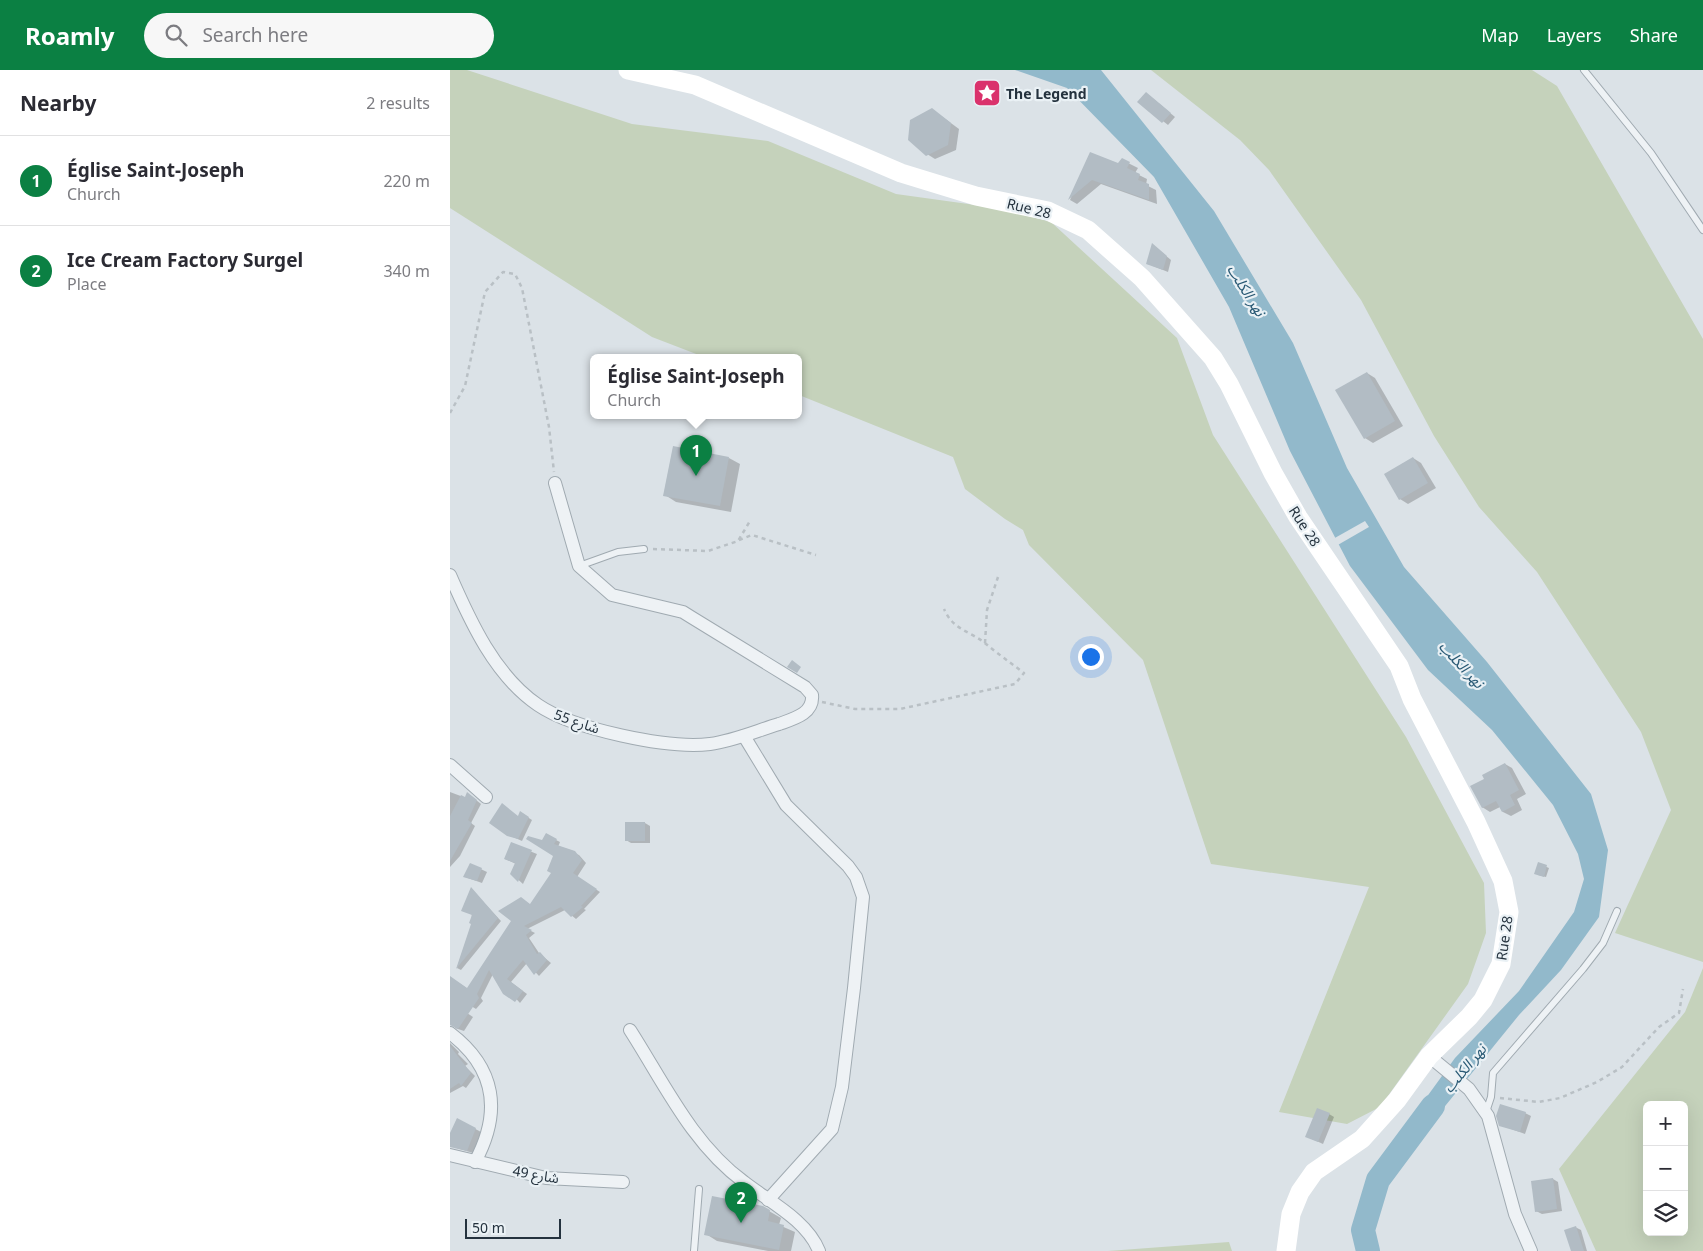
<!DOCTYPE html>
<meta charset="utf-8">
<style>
body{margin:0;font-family:"Noto Sans","Noto Sans Arabic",sans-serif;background:#f7f7f7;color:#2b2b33}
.controls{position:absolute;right:15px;bottom:15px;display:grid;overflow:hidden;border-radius:8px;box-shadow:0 5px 20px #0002}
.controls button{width:45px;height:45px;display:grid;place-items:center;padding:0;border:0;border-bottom:1px solid #e1e1e2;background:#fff;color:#2b2b33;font:25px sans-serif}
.scale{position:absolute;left:15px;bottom:12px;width:96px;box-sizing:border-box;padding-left:5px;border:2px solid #24323e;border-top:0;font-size:14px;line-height:18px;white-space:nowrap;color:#24323e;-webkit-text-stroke:4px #eaf1f5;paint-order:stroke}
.you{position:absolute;left:640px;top:586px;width:18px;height:18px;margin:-12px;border:4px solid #fff;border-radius:50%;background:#1a73e8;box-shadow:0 0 0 8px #1a73e833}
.badge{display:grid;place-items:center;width:32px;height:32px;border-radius:50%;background:#0b8043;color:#fff;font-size:16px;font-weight:700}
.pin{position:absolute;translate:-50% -41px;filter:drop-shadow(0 1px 2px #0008)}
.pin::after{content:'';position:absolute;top:26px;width:18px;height:15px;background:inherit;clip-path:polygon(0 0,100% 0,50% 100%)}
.popup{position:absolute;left:140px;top:284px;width:212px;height:65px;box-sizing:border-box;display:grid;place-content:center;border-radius:8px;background:#fff;filter:drop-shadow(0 1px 4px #0005);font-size:16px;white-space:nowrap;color:#7c7c81}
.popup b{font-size:19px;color:#2b2b33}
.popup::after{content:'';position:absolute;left:50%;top:100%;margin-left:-10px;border:10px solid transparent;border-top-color:#fff}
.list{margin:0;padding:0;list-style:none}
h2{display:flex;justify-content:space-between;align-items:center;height:65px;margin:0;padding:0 20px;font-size:21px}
h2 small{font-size:16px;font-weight:400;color:#7c7c81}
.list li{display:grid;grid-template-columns:32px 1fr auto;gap:15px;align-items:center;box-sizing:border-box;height:90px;padding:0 20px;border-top:1px solid #e1e1e2}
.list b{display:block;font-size:19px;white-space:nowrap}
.list p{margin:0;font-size:16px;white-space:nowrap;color:#7c7c81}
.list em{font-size:16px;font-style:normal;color:#7c7c81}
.icon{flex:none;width:28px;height:28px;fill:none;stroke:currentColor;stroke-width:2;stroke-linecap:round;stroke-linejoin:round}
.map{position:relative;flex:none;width:1253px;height:1181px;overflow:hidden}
header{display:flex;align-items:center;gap:30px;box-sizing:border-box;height:70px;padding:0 25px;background:#0b8043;color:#fff}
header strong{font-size:24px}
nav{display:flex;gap:28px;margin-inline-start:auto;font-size:18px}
.search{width:350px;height:45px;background:#f7f7f7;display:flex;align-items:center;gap:12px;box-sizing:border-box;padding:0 18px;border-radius:28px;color:#7c7c81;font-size:19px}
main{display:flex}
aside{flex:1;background:#fff}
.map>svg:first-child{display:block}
.green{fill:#c5d2bb;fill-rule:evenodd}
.water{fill:#92b9cb}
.pier{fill:#dbe2e7}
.shadow{fill:#0003}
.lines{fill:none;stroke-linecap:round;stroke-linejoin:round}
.river{stroke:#92b9cb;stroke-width:24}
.building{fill:#b2bcc4}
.lane-casing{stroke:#a0aab1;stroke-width:8}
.street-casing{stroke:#a0aab1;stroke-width:14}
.path{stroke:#b9c0c5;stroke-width:2.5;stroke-dasharray:4 4;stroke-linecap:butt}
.lane{stroke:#eef2f5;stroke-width:6}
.street{stroke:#eef2f5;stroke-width:12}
.secondary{stroke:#fff;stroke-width:19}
.labels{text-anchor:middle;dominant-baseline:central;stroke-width:4.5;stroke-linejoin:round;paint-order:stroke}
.poi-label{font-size:14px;font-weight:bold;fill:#24323e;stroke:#eaf1f5;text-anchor:start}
.street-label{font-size:14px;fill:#24323e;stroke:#eaf1f5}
.water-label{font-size:15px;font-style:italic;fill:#2a5a75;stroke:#eaf1f5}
</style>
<header>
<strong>Roamly</strong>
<div class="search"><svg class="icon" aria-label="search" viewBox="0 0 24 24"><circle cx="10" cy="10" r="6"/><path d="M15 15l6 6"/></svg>Search here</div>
<nav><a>Map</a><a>Layers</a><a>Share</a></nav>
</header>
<main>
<aside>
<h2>Nearby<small>2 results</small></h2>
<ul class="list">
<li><span class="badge">1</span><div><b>Église Saint-Joseph</b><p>Church</p></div><em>220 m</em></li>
<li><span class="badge">2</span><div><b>Ice Cream Factory Surgel</b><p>Place</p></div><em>340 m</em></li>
</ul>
</aside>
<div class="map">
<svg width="1253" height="1181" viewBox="0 0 1253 1181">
<rect width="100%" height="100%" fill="#dbe2e7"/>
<g class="green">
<polygon points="0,0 17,0 182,54 318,71 446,124 547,138 601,152 727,268 763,365 956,667 1034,813 1036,863 1018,914 930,1037 897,1054 829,1042 919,817 761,794 693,590 579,475 573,460 555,449 515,419 503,387 349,325 348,287 254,287 202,267 0,138"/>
<polygon points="701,0 1082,0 1107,16 1253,269 1253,892 1165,863 1221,740 1191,662 1087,502 1029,437 984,366 911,230 819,100 790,70"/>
<path d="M1253,898V1181H1146L1109,1099L1235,942ZM1197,1035H1234V1162H1197Z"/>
<polygon points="779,1172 782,1181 658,1181"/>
</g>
<polygon class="water" points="565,0 651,0 764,141 843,273 897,398 954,497 1037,592 1141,724 1158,780 1149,847 1111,900 1069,945 970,1067 955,1057 1005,988 1069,921 1124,842 1134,809 1128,784 1103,735 1042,660 978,600 900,496 840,381 779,237 704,107 617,18"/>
<polygon class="pier" points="915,451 919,457 886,476 883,469"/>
<g class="shadow">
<polygon points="701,27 725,47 718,55 689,32"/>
<polygon points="490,45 509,59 506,80 485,89 477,84"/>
<polygon points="641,84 668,94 672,90 688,98 685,103 697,109 696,115 706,120 707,134 651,114 627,134 620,130"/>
<polygon points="703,175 721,190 718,202 703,196"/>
<polygon points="917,303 925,308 953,356 923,373 915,368"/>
<polygon points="279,388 290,394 281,442 226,432 215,425"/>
<polygon points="963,388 971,393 986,418 958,434 950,429"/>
<polygon points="1055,694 1062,698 1076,724 1067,729 1072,740 1061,746 1053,742 1050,737 1040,742 1032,737 1036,710"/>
<polygon points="0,722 16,728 21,726 31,734 21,753 25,756 10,786 0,797"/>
<polygon points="71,743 82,750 72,771 63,767"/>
<polygon points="195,753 200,756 200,773 181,773 176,770"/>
<polygon points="96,765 110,772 108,777 129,785 136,793 127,807 150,822 134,839 136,840 126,849 115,840 77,859 85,863 79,868 89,883 101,893 89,906 77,893 61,912 77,924 70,933 43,904 31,928 33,931 26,939 0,923 0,907 18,919 81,835 102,803 105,786 92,772"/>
<polygon points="62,774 87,784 73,814 62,804 66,794 55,789"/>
<polygon points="20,794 37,802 32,813 15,807"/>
<polygon points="1089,794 1099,798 1096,807 1088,805"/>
<polygon points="21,819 51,851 11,900 7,898 22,854"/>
<polygon points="11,939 23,947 14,961 5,958"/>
<polygon points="0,973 9,982 8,984 18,994 15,996 25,1006 16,1018 13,1016 0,1023"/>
<polygon points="1075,1043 1081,1046 1075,1064 1050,1055"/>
<polygon points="879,1044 884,1047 873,1074 862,1069"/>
<polygon points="7,1049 31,1062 23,1083 0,1076 0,1066"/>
<polygon points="1103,1109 1108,1112 1112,1141 1092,1144 1086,1141"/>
<polygon points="312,1137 331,1148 329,1155 345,1162 341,1181 318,1181 267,1171 256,1164"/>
<polygon points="1125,1157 1131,1160 1137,1181 1122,1181"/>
</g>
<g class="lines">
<polyline class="river" points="918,1181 913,1160 928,1110 983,1036"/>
</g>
<g class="building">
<polygon points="696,22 721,43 712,53 687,32"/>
<polygon points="482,38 501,53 498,75 476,86 458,70 460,50"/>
<polygon points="640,82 668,93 672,88 680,92 677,98 690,104 688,110 699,114 699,130 642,110 618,130"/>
<polygon points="702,173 717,186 713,200 696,194"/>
<polygon points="917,302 945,351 914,369 885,320"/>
<polygon points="223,376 279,387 270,436 213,426"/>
<polygon points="963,387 978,413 949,430 934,404"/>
<polygon points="342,590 351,597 347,603 337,597"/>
<polygon points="1055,693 1069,720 1060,725 1065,735 1052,742 1046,731 1032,738 1020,716 1034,709 1032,705"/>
<polygon points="17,722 27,730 18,750 22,753 0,791 0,746 11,725 15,727"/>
<polygon points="52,733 68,746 70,741 79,747 68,769 57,766 39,753"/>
<rect x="175" y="752" width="20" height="19"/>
<polygon points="96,763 107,769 104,774 125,781 132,790 123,803 147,819 131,836 133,837 121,847 111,837 74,856 82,860 76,865 87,884 90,882 97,890 84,905 73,890 57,909 73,921 65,932 53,924 39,900 27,924 29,928 8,959 0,955 0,906 17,918 61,851 48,841 71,827 80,834 101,803 97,801 103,786 76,769 78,766 92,770"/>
<polygon points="61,772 82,780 68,812 60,804 65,793 54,789"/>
<polygon points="1088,792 1097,795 1094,807 1084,804"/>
<polygon points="20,793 32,798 27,811 13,807"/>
<polygon points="21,817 48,848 6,899 21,854 19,853 22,845 11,841"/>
<polygon points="0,976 21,1003 11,1016 9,1013 0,1019"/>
<polygon points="1050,1034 1076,1042 1070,1062 1049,1056 1046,1046"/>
<polygon points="867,1038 880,1043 868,1072 855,1067"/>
<polygon points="7,1048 26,1058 17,1081 0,1077 0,1063"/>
<polygon points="1103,1108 1107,1139 1085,1142 1081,1111"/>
<polygon points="262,1126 313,1136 320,1140 318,1151 334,1155 329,1180 254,1165"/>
<polygon points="1126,1156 1134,1181 1121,1181 1114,1160"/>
</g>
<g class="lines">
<g class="lane-casing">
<g id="lane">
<polyline points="1134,0 1201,83 1253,160"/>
<polyline points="129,496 168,482 194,479"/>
<polyline points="1036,1042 1041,1027 1043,1003 1133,899 1153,873 1167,841"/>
<polyline points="244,1181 249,1119"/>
</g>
</g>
<g class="street-casing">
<g id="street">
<path d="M0,505C20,551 45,606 88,635C123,659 217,679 260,674C283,671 306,661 329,654C343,649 364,644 362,625L355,617L241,547L233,542L162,525L129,496L105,413"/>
<polyline points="294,666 336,735 398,796 406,807 413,827 404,918 392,1017 382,1059 318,1130"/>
<polyline points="0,695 36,727"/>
<path d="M180,960C214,1013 242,1074 294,1112C318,1131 357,1150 369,1181"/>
<path d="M0,963C46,998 52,1042 25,1092"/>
<polyline points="979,986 1019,1019 1038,1046 1065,1144 1081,1181"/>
<polyline points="0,1085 96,1108 173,1112"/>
</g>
</g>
<g class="path">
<polyline points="0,343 15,316 35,222 53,202 65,204 72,218 99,357 104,402"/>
<polyline points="289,470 302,465 366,485"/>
<polyline points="203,479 258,481 288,471 300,451"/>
<polyline points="535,573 537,540 548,507"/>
<path d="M372,632L405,639H450L565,614L574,603C561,593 548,584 536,574C519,560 504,561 494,539"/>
<polyline points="1050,1028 1089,1032 1110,1028 1147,1012 1172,997 1209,957 1229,943 1233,919"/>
</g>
<use href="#lane" class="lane"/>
<use href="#street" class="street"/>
<polyline class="secondary" points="178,0 245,15 451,103 526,126 598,141 638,160 692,208 763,288 779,314 823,403 848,447 949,596 962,629 1026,752 1053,811 1059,842 1051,894 1033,930 1019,947 979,986 947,1030 912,1069 864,1102 850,1122 841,1144 836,1181"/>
</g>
<defs>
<g id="sight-square" transform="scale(1.4375)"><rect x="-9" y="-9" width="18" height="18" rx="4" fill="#da326c" stroke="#eaf1f5"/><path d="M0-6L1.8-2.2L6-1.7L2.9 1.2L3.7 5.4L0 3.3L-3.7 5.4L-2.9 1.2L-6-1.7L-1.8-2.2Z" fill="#fff"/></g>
</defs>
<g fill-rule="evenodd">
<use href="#sight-square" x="537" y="23"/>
</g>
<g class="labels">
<g class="poi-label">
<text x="556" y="23">The Legend</text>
</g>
<g class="street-label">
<text transform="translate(579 138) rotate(14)">Rue 28</text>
<text transform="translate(855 456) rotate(57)">Rue 28</text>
<text transform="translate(127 651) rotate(19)">شارع 55</text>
<text transform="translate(1054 868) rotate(-82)">Rue 28</text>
<text transform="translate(86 1104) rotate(10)">شارع 49</text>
</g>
<g class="water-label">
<text transform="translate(797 220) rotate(58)">نهر الكلب</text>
<text transform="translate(1012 594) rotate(47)">نهر الكلب</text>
<text transform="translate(1014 998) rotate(-50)">نهر الكلب</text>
</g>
</g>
</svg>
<div class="controls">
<button>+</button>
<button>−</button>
<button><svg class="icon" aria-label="layers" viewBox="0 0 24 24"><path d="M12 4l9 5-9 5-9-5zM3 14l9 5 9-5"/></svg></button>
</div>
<div class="scale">50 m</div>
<div class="you"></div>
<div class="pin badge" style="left:246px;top:406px">1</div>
<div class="popup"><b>Église Saint-Joseph</b>Church</div>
<div class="pin badge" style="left:291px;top:1153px">2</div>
</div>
</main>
